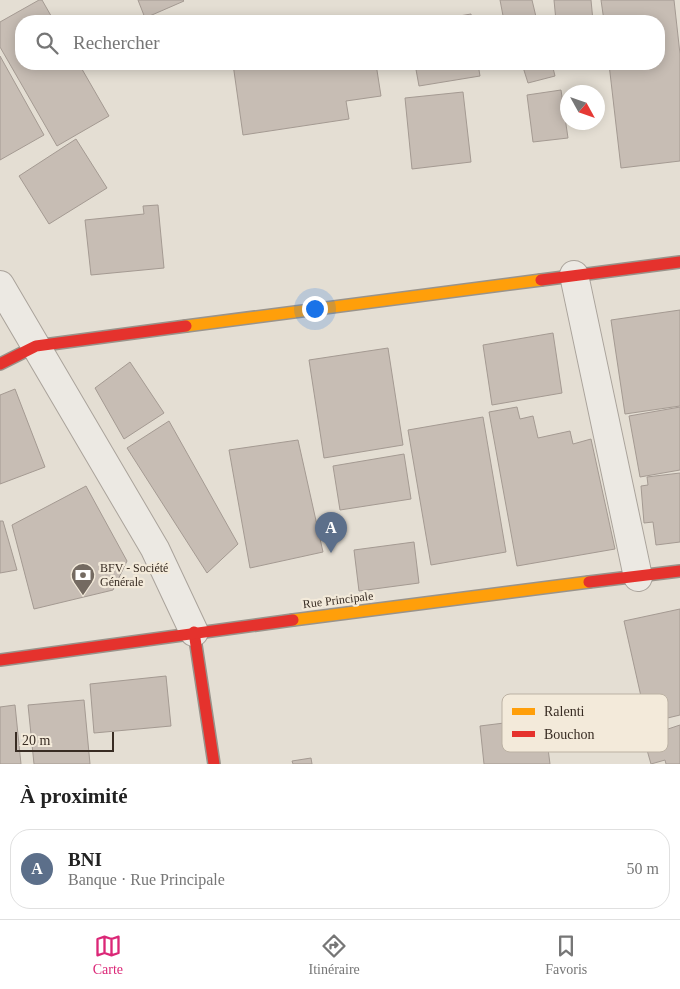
<!DOCTYPE html>
<html lang="fr">
<meta charset="utf-8">
<style>
body{margin:0;font-family:"Times New Roman",serif;background:#f2f2f2;color:#222}
.compass{position:absolute;left:560px;top:85px;width:45px;height:45px;border-radius:50%;background:#fff;box-shadow:0 2px 12px #0003;rotate:130deg}
.scale{position:absolute;left:15px;bottom:12px;width:99px;box-sizing:border-box;padding-left:5px;border:2px solid #382c23;border-top:0;font-size:14px;line-height:18px;white-space:nowrap;color:#382c23;-webkit-text-stroke:4px #f3eada;paint-order:stroke}
.you{position:absolute;left:314px;top:308px;width:18px;height:18px;margin:-12px;border:4px solid #fff;border-radius:50%;background:#1a73e8;box-shadow:0 0 0 8px #1a73e833}
.badge{display:grid;place-items:center;width:32px;height:32px;border-radius:50%;background:#db2777;color:#fff;font-size:16px;font-weight:700}
.pin{position:absolute;translate:-50% -41px;filter:drop-shadow(0 1px 2px #0008)}
.pin::after{content:'';position:absolute;top:26px;width:18px;height:15px;background:inherit;clip-path:polygon(0 0,100% 0,50% 100%)}
.list{margin:0;padding:0;list-style:none}
h2{display:flex;justify-content:space-between;align-items:center;height:65px;margin:0;padding:0 20px;font-size:21px}
h2 small{font-size:16px;font-weight:400;color:#767676}
.list li{display:grid;grid-template-columns:32px 1fr auto;gap:15px;align-items:center;box-sizing:border-box;height:80px;margin:0 10px 10px;padding:0 10px;border:1px solid #e0e0e0;border-radius:20px}
.list b{display:block;font-size:19px;white-space:nowrap}
.list p{margin:0;font-size:16px;white-space:nowrap;color:#767676}
.list em{font-size:16px;font-style:normal;color:#767676}
.icon{flex:none;width:28px;height:28px;fill:none;stroke:currentColor;stroke-width:2;stroke-linecap:round;stroke-linejoin:round}
.map{position:relative;flex:none;width:680px;height:764px;overflow:hidden}
.search{position:absolute;background:#fff;box-shadow:0 2px 12px #0003;left:15px;right:15px;top:15px;height:55px;display:flex;align-items:center;gap:12px;box-sizing:border-box;padding:0 18px;border-radius:20px;color:#767676;font-size:19px}
.sheet{height:155px;background:#fff}
nav{display:flex;justify-content:space-around;align-items:center;box-sizing:border-box;height:70px;border-top:1px solid #e0e0e0;background:#fff;font-size:14px;color:#767676}
nav a{display:grid;justify-items:center;gap:2px}
nav .on{color:#db2777}
.map>svg:first-child{display:block}
.building{fill:#c7bdb4;stroke:#a49a92}
.lines{fill:none;stroke-linecap:round;stroke-linejoin:round}
.street-casing{stroke:#aaa39b;stroke-width:30}
.slow-casing{stroke:#99938b;stroke-width:14}
.jam-casing{stroke:#99938b;stroke-width:14}
.street{stroke:#ece9e3;stroke-width:28}
.slow{stroke:#ff9f0a;stroke-width:11}
.jam{stroke:#e5322d;stroke-width:11}
.labels{text-anchor:middle;dominant-baseline:central;stroke-width:4.5;stroke-linejoin:round;paint-order:stroke}
.poi-label{font-size:12px;fill:#382c23;stroke:#f3eada;text-anchor:start}
.street-label{font-size:12px;fill:#382c23;stroke:#f3eada}
.key{fill:#f3eada;stroke:#bbb1a3;stroke-width:1}
.key-label{font-size:14px;fill:#382c23}
</style>
<div class="map">
<svg width="680" height="764" viewBox="0 0 680 764">
<rect width="100%" height="100%" fill="#e4ded3"/>
<g class="building">
<polygon points="39,0 42,0 54,21 21,21 21,64 79,64 109,116 57,146 0,47 0,22"/>
<polygon points="138,0 183,0 184,1 145,18"/>
<polygon points="500,0 532,0 537,21 504,21"/>
<polygon points="554,0 591,0 593,21 556,21"/>
<polygon points="601,0 674,0 680,54 680,161 621,168 609,64 659,64 659,21 604,21"/>
<polygon points="471,14 472,21 430,21"/>
<polygon points="0,56 44,135 0,160"/>
<polygon points="233,64 376,64 381,96 346,101 349,119 243,135"/>
<polygon points="415,64 478,64 480,76 419,86"/>
<polygon points="522,64 552,64 555,76 528,83"/>
<polygon points="561,90 568,138 533,142 527,95"/>
<polygon points="463,92 471,162 412,169 405,98"/>
<polygon points="76,139 107,188 49,224 19,176"/>
<polygon points="158,205 164,268 91,275 85,220 144,214 143,206"/>
<polygon points="680,310 680,406 625,414 611,320"/>
<polygon points="553,333 562,393 492,405 483,345"/>
<polygon points="388,348 403,445 324,458 309,360"/>
<polygon points="130,362 164,413 124,439 95,388"/>
<polygon points="15,389 45,467 0,484 0,395"/>
<polygon points="517,407 520,419 533,416 538,438 570,431 573,444 591,439 615,549 517,566 489,412"/>
<polygon points="680,407 680,470 640,477 629,416"/>
<polygon points="483,417 506,552 431,565 408,430"/>
<polygon points="169,421 238,544 207,573 127,448"/>
<polygon points="298,440 323,552 250,568 229,450"/>
<polygon points="404,454 411,499 340,510 333,466"/>
<polygon points="680,473 680,542 656,545 653,522 644,523 641,486 648,485 647,477"/>
<polygon points="86,486 127,561 113,590 34,609 12,525"/>
<polygon points="0,521 3,521 17,570 0,573"/>
<polygon points="414,542 419,583 359,591 354,550"/>
<polygon points="680,609 680,715 647,723 624,621"/>
<polygon points="166,676 171,726 94,733 90,684"/>
<polygon points="84,700 90,764 34,764 28,705"/>
<polygon points="15,705 21,764 0,764 0,707"/>
<polygon points="544,718 550,764 484,764 480,726"/>
<polygon points="680,725 680,764 666,764 665,760 651,764 647,750 660,746 656,733"/>
<polygon points="311,758 312,764 293,764 292,761"/>
</g>
<g class="lines">
<g class="street-casing">
<g id="street">
<polyline points="574,275 638,577"/>
<polyline points="0,285 155,549 194,632"/>
</g>
</g>
<g class="slow-casing">
<g id="slow">
<polyline points="186,326 541,280"/>
<polyline points="293,620 589,582"/>
</g>
</g>
<g class="jam-casing">
<g id="jam">
<polyline points="541,280 680,262"/>
<polyline points="0,364 36,346 186,326"/>
<polyline points="589,582 680,571"/>
<polyline points="194,632 214,764"/>
<polyline points="0,660 293,620"/>
</g>
</g>
<use href="#street" class="street"/>
<use href="#slow" class="slow"/>
<use href="#jam" class="jam"/>
</g>
<defs>
<g id="bank-pin" transform="scale(1.25)"><path d="M0 17L-7.5 6A9.5 9.5 0 1 1 7.5 6Z" fill="#746a61" stroke="#f3eada"/><path d="M-6-4H6V4H-6ZM0-2.3a2.3 2.3 0 1 0 0 4.6a2.3 2.3 0 1 0 0-4.6Z" fill="#fff"/></g>
</defs>
<g fill-rule="evenodd">
<use href="#bank-pin" x="83" y="575"/>
</g>
<g class="labels">
<g class="poi-label">
<text x="100" y="568">BFV - Société<tspan x="100" dy="14">Générale</tspan></text>
</g>
<g class="street-label">
<text transform="translate(338 600) rotate(-7)">Rue Principale</text>
</g>
</g>
<rect x="502" y="694" width="166" height="58" rx="8" class="key"/>
<rect x="512" y="708" width="23" height="7" fill="#ff9f0a"/>
<rect x="512" y="731" width="23" height="6" fill="#e5322d"/>
<g class="key-label">
<text x="544" y="716">Ralenti</text>
<text x="544" y="739">Bouchon</text>
</g>
</svg>
<svg class="compass" viewBox="-18 -18 36 36"><path d="M0-13l5 13h-10z" fill="#e53935"/><path d="M0 13l5-13h-10z" fill="#767676"/></svg>
<div class="scale">20 m</div>
<div class="you"></div>
<div class="pin badge" style="left:331px;top:553px;background:#5c6f8a">A</div>
<div class="search"><svg class="icon" aria-label="search" viewBox="0 0 24 24"><circle cx="10" cy="10" r="6"/><path d="M15 15l6 6"/></svg>Rechercher</div>
</div>
<section class="sheet">
<h2>À proximité<small></small></h2>
<ul class="list">
<li><span class="badge" style="background:#5c6f8a">A</span><div><b>BNI</b><p>Banque · Rue Principale</p></div><em>50 m</em></li>
</ul>
</section>
<nav>
<a class="on"><svg class="icon" aria-label="map" viewBox="0 0 24 24"><path d="M3 6l6-2 6 2 6-2v14l-6 2-6-2-6 2zM9 4v14M15 6v14"/></svg>Carte</a>
<a><svg class="icon" aria-label="directions" viewBox="0 0 24 24"><path d="M12 3l9 9-9 9-9-9zM9 14v-3h6M13 9l2 2-2 2"/></svg>Itinéraire</a>
<a><svg class="icon" aria-label="saved" viewBox="0 0 24 24"><path d="M7 4h10v16l-5-4-5 4z"/></svg>Favoris</a>
</nav>
